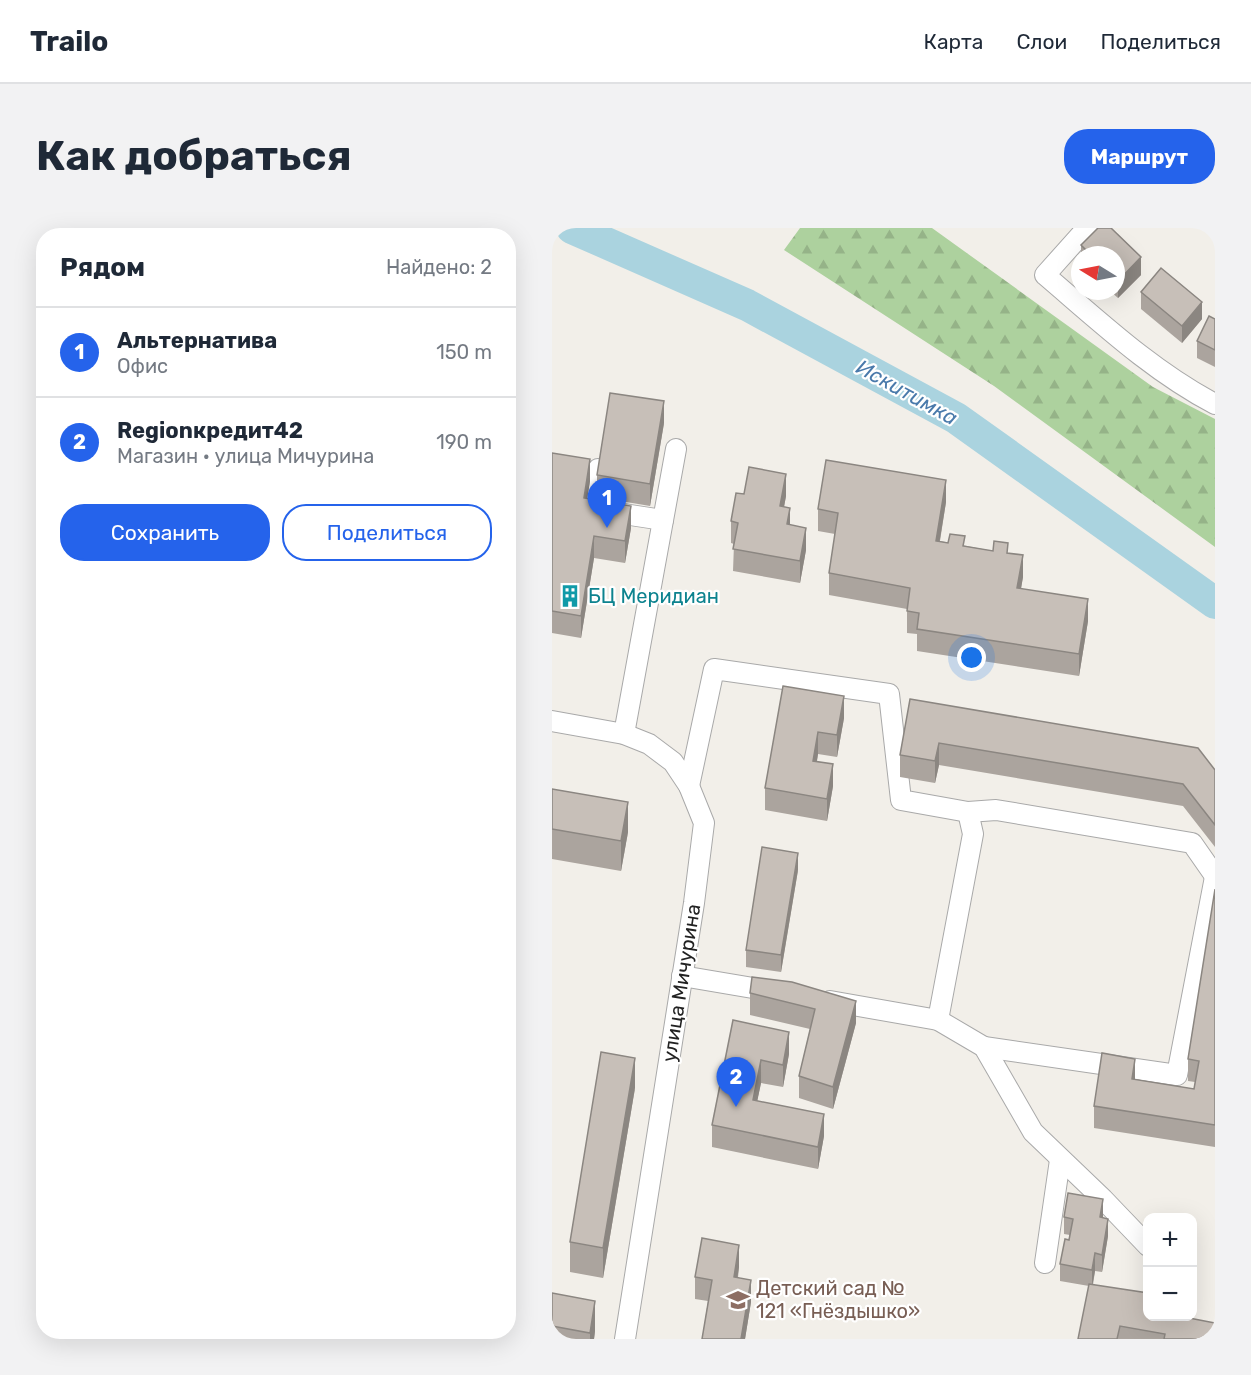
<!DOCTYPE html>
<html lang="ru">
<meta charset="utf-8">
<style>
body{margin:0;font-family:Rubik,sans-serif;background:#f2f2f3;color:#1f2937}
.controls{position:absolute;right:18px;bottom:18px;display:grid;overflow:hidden;border-radius:12px;box-shadow:0 6px 24px #0002}
.controls button{width:54px;height:54px;display:grid;place-items:center;padding:0;border:0;border-bottom:2px solid #e0e1e3;background:#fff;color:#1f2937;font:30px sans-serif}
.compass{position:absolute;left:519px;top:18px;width:54px;height:54px;border-radius:50%;background:#fff;box-shadow:0 6px 24px #0002;rotate:280deg}
.you{position:absolute;left:420px;top:430px;width:21px;height:21px;margin:-15px;border:4px solid #fff;border-radius:50%;background:#1a73e8;box-shadow:0 0 0 9px #1a73e833}
.badge{display:grid;place-items:center;width:39px;height:39px;border-radius:50%;background:#2563eb;color:#fff;font-size:20px;font-weight:700}
.pin{position:absolute;translate:-50% -50px;filter:drop-shadow(0 2px 3px #0008)}
.pin::after{content:'';position:absolute;top:32px;width:21px;height:18px;background:inherit;clip-path:polygon(0 0,100% 0,50% 100%)}
.list{margin:0;padding:0;list-style:none}
h2{display:flex;justify-content:space-between;align-items:center;height:78px;margin:0;padding:0 24px;font-size:26px}
h2 small{font-size:20px;font-weight:400;color:#747a83}
.list li{display:grid;grid-template-columns:39px 1fr auto;gap:18px;align-items:center;box-sizing:border-box;height:90px;padding:0 24px;border-top:2px solid #e0e1e3}
.list b{display:block;font-size:22px;white-space:nowrap}
.list p{margin:0;font-size:20px;white-space:nowrap;color:#747a83}
.list em{font-size:20px;font-style:normal;color:#747a83}
.actions{display:flex;gap:12px;padding:18px 24px}
.actions a{flex:1;padding:14px 0;border:2px solid #2563eb;border-radius:24px;text-align:center;font-size:21px;color:#2563eb}
.actions .main{background:#2563eb;color:#fff}
.map{position:relative;flex:none;width:663px;height:1111px;overflow:hidden;border-radius:24px}
header{display:flex;align-items:center;gap:36px;box-sizing:border-box;height:84px;padding:0 30px;background:#fff;border-bottom:2px solid #e0e1e3}
header strong{font-size:28px}
nav{display:flex;gap:33px;margin-inline-start:auto;font-size:21px}
.intro{display:flex;align-items:center;justify-content:space-between;box-sizing:border-box;height:144px;padding:0 36px}
h1{margin:0;font-size:42px}
.button{padding:15px 27px;border-radius:24px;background:#2563eb;color:#fff;font-size:21px;font-weight:700}
main{display:flex;gap:36px;padding:0 36px}
aside{flex:1;background:#fff;border-radius:24px;box-shadow:0 6px 24px #0002}
.map>svg:first-child{display:block}
.forest{fill:url(#forest-firs)}
.lines{fill:none;stroke-linecap:round;stroke-linejoin:round}
.river{stroke:#aad3df;stroke-width:32}
.minor-casing{stroke:#a9a9a9;stroke-width:22}
.minor{stroke:#fff;stroke-width:20}
.wall{fill:#aba49e}
.shaded-wall{fill:#8b8681}
.building{fill:#c7bfb8;stroke:#8b8681;stroke-width:1.5}
.labels{text-anchor:middle;dominant-baseline:central;stroke-width:4.5;stroke-linejoin:round;paint-order:stroke}
.culture-label{font-size:20px;fill:#0d838f;stroke:#fff;text-anchor:start}
.street-label{font-size:20px;fill:#222;stroke:#fff}
.education-label{font-size:20px;fill:#785e54;stroke:#fff;text-anchor:start}
.water-label{font-size:21px;font-style:italic;fill:#4a7aab;stroke:#fff}
</style>
<header>
<strong>Trailo</strong>
<nav><a>Карта</a><a>Слои</a><a>Поделиться</a></nav>
</header>
<div class="intro"><h1>Как добраться</h1><a class="button">Маршрут</a></div>
<main>
<aside>
<h2>Рядом<small>Найдено: 2</small></h2>
<ul class="list">
<li><span class="badge">1</span><div><b>Альтернатива</b><p>Офис</p></div><em>150 m</em></li>
<li><span class="badge">2</span><div><b>Regionкредит42</b><p>Магазин · улица Мичурина</p></div><em>190 m</em></li>
</ul>
<div class="actions"><a class="main">Сохранить</a><a>Поделиться</a></div>
</aside>
<div class="map">
<svg width="663" height="1111" viewBox="0 0 663 1111">
<defs>
<pattern id="forest-firs" width="22" height="20" patternUnits="userSpaceOnUse" patternTransform="scale(1.5)"><rect width="22" height="20" fill="#add19e"/><path d="M5 1l3.5 6h-7zM16 11l3.5 6h-7z" fill="#95b388"/></pattern>
</defs>
<rect width="100%" height="100%" fill="#f2efe9"/>
<polygon class="forest" points="248,0 380,0 601,159 663,191 663,319 442,158 232,22"/>
<g class="lines">
<polyline class="river" points="20,0 195,77 404,190 663,375"/>
<g class="minor-casing">
<g id="minor">
<path d="M535,0L493,47C547,93 600,143 663,176"/>
<polyline points="46,241 39,281 111,292"/>
<polyline points="0,493 72,506 97,516 121,534 137,558 152,595 142,675 73,1111"/>
<polyline points="72,506 124,221"/>
<polyline points="137,558 162,441 337,466 349,572 416,584 444,582 640,615 663,648"/>
<polyline points="130,748 225,764"/>
<polyline points="278,773 386,792 432,819 481,904 551,971 596,1018"/>
<polyline points="386,792 421,606 416,584"/>
<polyline points="432,819 625,847 663,649"/>
<polyline points="493,1035 508,932"/>
</g>
</g>
<use href="#minor" class="minor"/>
</g>
<g class="wall">
<polygon points="546,0 559,0 589,29 589,47 566,70 558,63 564,63 564,27 529,27 529,17"/>
<polygon points="589,64 650,91 630,115 589,81"/>
<polygon points="663,91 663,139 645,130 645,113"/>
<polygon points="112,195 98,278 45,269 45,247"/>
<polygon points="0,225 38,253 35,270 79,300 73,335 42,330 29,410 0,405"/>
<polygon points="192,266 234,268 232,279 238,297 254,322 248,355 181,343 182,316 179,315 179,293"/>
<polygon points="394,274 388,313 441,323 456,325 471,349 469,361 536,393 527,448 365,423 365,406 355,405 355,381 277,367 277,345 283,306 266,303 266,281"/>
<polygon points="231,458 292,490 285,529 266,526 265,533 281,558 275,593 213,582 213,560"/>
<polygon points="358,471 663,542 663,619 631,578 387,537 383,555 348,549 348,527"/>
<polygon points="0,561 76,604 69,643 0,631"/>
<polygon points="246,642 229,744 194,739 194,722"/>
<polygon points="663,661 663,919 542,900 542,878 583,851 642,861 643,854 636,853 636,831"/>
<polygon points="240,754 304,795 281,881 247,870 247,848 258,801 198,787 198,765"/>
<polygon points="181,792 237,826 231,859 209,855 205,873 272,908 266,941 160,919 160,897"/>
<polygon points="83,860 51,1050 18,1044 18,1014"/>
<polygon points="551,988 551,990 556,1008 550,1044 543,1043 541,1057 596,1089 663,1111 526,1111 537,1058 508,1053 508,1036 518,1007 512,1006 512,989"/>
<polygon points="187,1039 186,1050 199,1074 193,1111 150,1111 156,1073 143,1071 143,1049"/>
<polygon points="0,1065 43,1103 42,1111 0,1111"/>
</g>
<g class="shaded-wall">
<polygon points="589,29 589,47 566,70 566,53"/>
<polygon points="650,74 650,91 630,115 630,98"/>
<polygon points="112,173 112,195 98,278 98,256"/>
<polygon points="38,231 38,253 32,292 32,270"/>
<polygon points="234,246 234,268 228,300 228,278"/>
<polygon points="394,252 394,274 384,335 384,313"/>
<polygon points="79,278 79,300 73,335 73,313"/>
<polygon points="238,280 238,302 235,296"/>
<polygon points="254,300 254,322 248,355 248,333"/>
<polygon points="42,308 42,330 29,410 29,388"/>
<polygon points="471,327 471,349 465,382 465,360"/>
<polygon points="536,371 536,393 527,448 527,426"/>
<polygon points="292,468 292,490 285,529 285,507"/>
<polygon points="266,504 266,526 261,555 261,533"/>
<polygon points="387,515 387,537 383,555 383,533"/>
<polygon points="281,536 281,558 275,593 275,571"/>
<polygon points="76,574 76,604 69,643 69,613"/>
<polygon points="246,625 246,642 229,744 229,727"/>
<polygon points="304,773 304,795 281,881 281,859"/>
<polygon points="237,804 237,826 231,859 231,837"/>
<polygon points="83,830 83,860 51,1050 51,1020"/>
<polygon points="583,831 583,853 580,851"/>
<polygon points="209,832 209,855 201,894 201,872"/>
<polygon points="272,886 272,908 266,941 266,919"/>
<polygon points="551,971 551,988 548,1007 548,989"/>
<polygon points="556,991 556,1008 550,1044 550,1027"/>
<polygon points="187,1017 187,1039 182,1071 182,1049"/>
<polygon points="543,1025 543,1043 540,1059 540,1042"/>
<polygon points="199,1052 199,1074 193,1111 189,1111"/>
<polygon points="43,1073 43,1103 42,1111 38,1111 38,1105"/>
</g>
<g class="building">
<polygon points="546,0 559,0 589,29 566,53 564,52 564,27 539,27 529,17"/>
<polygon points="609,40 650,74 630,98 589,64"/>
<polygon points="657,88 663,91 663,122 645,113"/>
<polygon points="58,165 112,173 98,256 45,247"/>
<polygon points="0,225 38,231 32,270 79,278 73,313 42,308 29,388 0,383"/>
<polygon points="274,232 394,252 384,313 396,315 398,306 413,308 411,318 441,323 442,313 456,315 455,325 471,327 465,360 536,371 527,426 365,401 367,385 355,383 358,360 277,345 286,285 266,281"/>
<polygon points="197,239 234,246 228,278 238,280 235,296 254,300 248,333 181,321 186,295 179,293 184,265 192,266"/>
<polygon points="231,458 292,468 285,507 266,504 261,533 281,536 275,571 213,560"/>
<polygon points="358,471 646,520 663,542 663,597 631,556 387,515 383,533 348,527"/>
<polygon points="0,561 76,574 69,613 0,601"/>
<polygon points="210,619 246,625 229,727 194,722"/>
<polygon points="663,661 663,897 542,878 550,825 583,831 580,851 642,861 647,833 636,831"/>
<polygon points="200,749 240,754 304,773 281,859 247,848 263,781 198,765"/>
<polygon points="181,792 237,804 231,837 209,832 201,872 272,886 266,919 160,897"/>
<polygon points="49,824 83,830 51,1020 18,1014"/>
<polygon points="516,965 551,971 548,989 556,991 550,1027 543,1025 540,1042 508,1036 513,1011 517,1012 521,991 512,989"/>
<polygon points="150,1010 187,1017 182,1049 199,1052 189,1111 150,1111 160,1052 143,1049"/>
<polygon points="537,1056 596,1065 596,1089 632,1089 663,1095 663,1111 612,1111 613,1106 568,1098 565,1111 526,1111"/>
<polygon points="0,1065 43,1073 38,1105 0,1098"/>
</g>
<defs>
<g id="building-bare" transform="scale(1.8)"><path d="M-4-6H4V6H1V3H-1V6H-4ZM-2.5-4.3h1.7v1.8h-1.7ZM.8-4.3h1.7v1.8H.8ZM-2.5-1h1.7V.8h-1.7ZM.8-1h1.7V.8H.8Z" fill="#0f9aa8" stroke="#fff" stroke-width="2.5" paint-order="stroke"/></g>
<g id="school-bare" transform="scale(1.8)"><path d="M0-5L7-2L0 1L-7-2ZM-4 1L0 2.5L4 1V4Q0 6-4 4Z" fill="#8d6e63" stroke="#fff" stroke-width="2.5" paint-order="stroke"/></g>
</defs>
<g fill-rule="evenodd">
<use href="#building-bare" x="18" y="368"/>
<use href="#school-bare" x="186" y="1072"/>
</g>
<g class="labels">
<g class="culture-label">
<text x="36" y="368">БЦ Меридиан</text>
</g>
<g class="street-label">
<text transform="translate(129 755) rotate(-81)">улица Мичурина</text>
</g>
<g class="education-label">
<text x="204" y="1060">Детский сад №<tspan x="204" dy="23">121 «Гнёздышко»</tspan></text>
</g>
<g class="water-label">
<text transform="translate(355 164) rotate(29)">Искитимка</text>
</g>
</g>
</svg>
<div class="controls">
<button>+</button>
<button>−</button>
</div>
<svg class="compass" viewBox="-18 -18 36 36"><path d="M0-13l5 13h-10z" fill="#e53935"/><path d="M0 13l5-13h-10z" fill="#747a83"/></svg>
<div class="you"></div>
<div class="pin badge" style="left:55px;top:300px">1</div>
<div class="pin badge" style="left:184px;top:879px">2</div>
</div>
</main>
